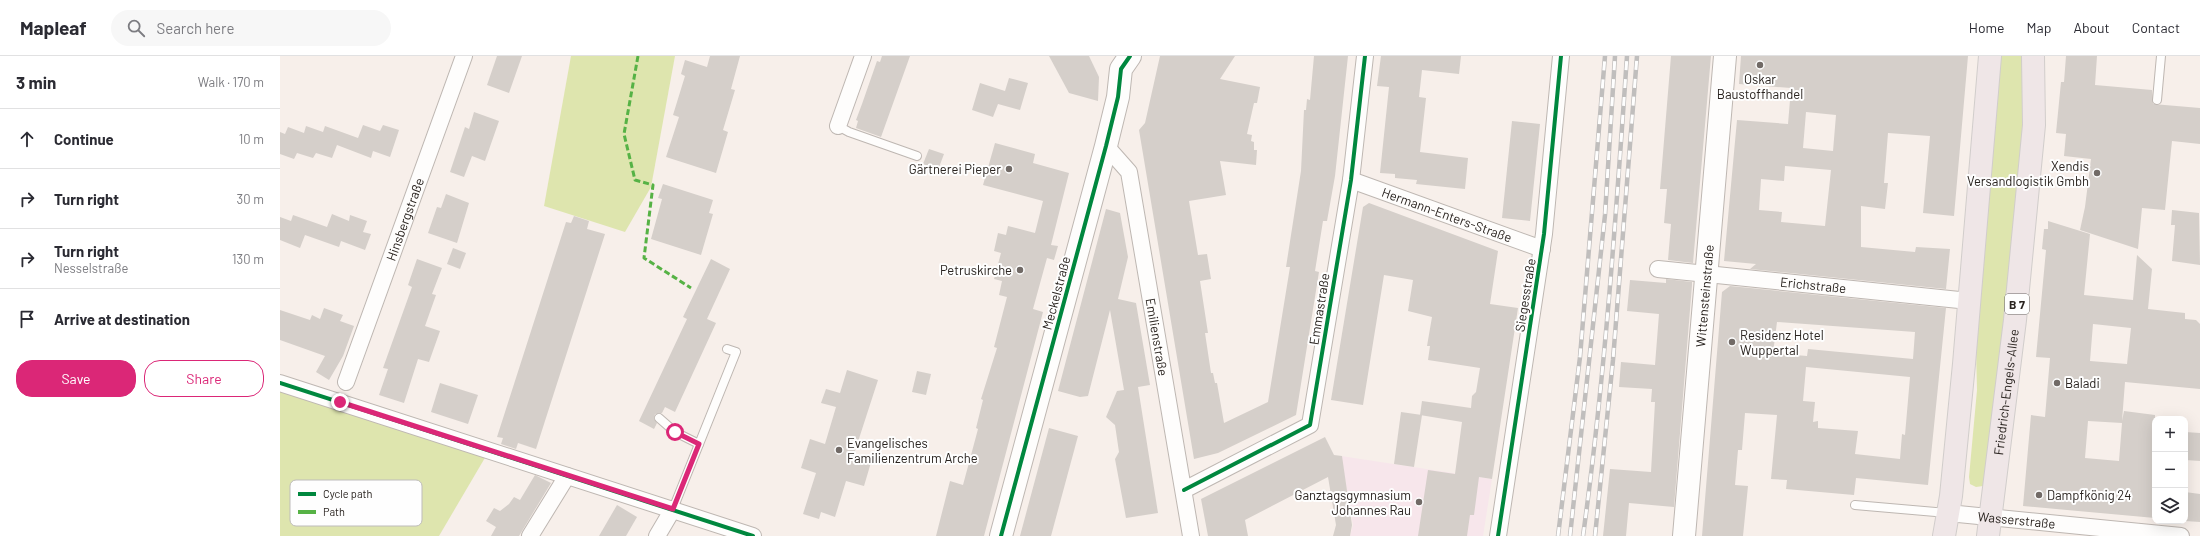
<!DOCTYPE html>
<meta charset="utf-8">
<style>
body{margin:0;font-family:Barlow,sans-serif;background:#f7f7f7;color:#2b2b33}
.controls{position:absolute;right:12px;bottom:12px;display:grid;overflow:hidden;border-radius:8px;box-shadow:0 4px 16px #0002}
.controls button{width:36px;height:36px;display:grid;place-items:center;padding:0;border:0;border-bottom:1px solid #e1e1e2;background:#fff;color:#2b2b33;font:20px sans-serif}
.stop{position:absolute;width:12px;height:12px;margin:-9px;border:3px solid #db2777;border-radius:50%;background:#fff}
.stop.end{background:#db2777;border-color:#fff;box-shadow:0 1px 4px #0008}
.list{margin:0;padding:0;list-style:none}
h2{display:flex;justify-content:space-between;align-items:center;height:52px;margin:0;padding:0 16px;font-size:17px}
h2 small{font-size:13px;font-weight:400;color:#7c7c81}
.list li{display:grid;grid-template-columns:26px 1fr auto;gap:12px;align-items:center;box-sizing:border-box;height:60px;padding:0 16px;border-top:1px solid #e1e1e2}
.list b{display:block;font-size:15px;white-space:nowrap}
.list p{margin:0;font-size:13px;white-space:nowrap;color:#7c7c81}
.list em{font-size:13px;font-style:normal;color:#7c7c81}
.actions{display:flex;gap:8px;padding:12px 16px}
.actions a{flex:1;padding:9px 0;border:1px solid #db2777;border-radius:16px;text-align:center;font-size:14px;color:#db2777}
.actions .main{background:#db2777;color:#fff}
.icon{flex:none;width:22px;height:22px;fill:none;stroke:currentColor;stroke-width:2;stroke-linecap:round;stroke-linejoin:round}
.map{position:relative;flex:none;width:1920px;height:480px;overflow:hidden}
header{display:flex;align-items:center;gap:24px;box-sizing:border-box;height:56px;padding:0 20px;background:#fff;border-bottom:1px solid #e1e1e2}
header strong{font-size:19px}
nav{display:flex;gap:22px;margin-inline-start:auto;font-size:14px}
.search{width:280px;height:36px;background:#f7f7f7;display:flex;align-items:center;gap:10px;box-sizing:border-box;padding:0 14px;border-radius:22px;color:#7c7c81;font-size:15px}
main{display:flex}
aside{flex:1;background:#fff}
.map>svg:first-child{display:block}
.education{fill:#f7e6eb}
.green{fill:#dee5ae}
.building{fill:#d5cfca;fill-rule:evenodd}
.lines{fill:none;stroke-linecap:round;stroke-linejoin:round}
.lane-casing{stroke:#beb7b2;stroke-width:10}
.street-casing{stroke:#beb7b2;stroke-width:18}
.secondary-casing{stroke:#beb7b2;stroke-width:24}
.primary-casing{stroke:#d1cdcb;stroke-width:24}
.lane{stroke:#fefdfc;stroke-width:8}
.street{stroke:#fefdfc;stroke-width:16}
.secondary{stroke:#fefdfc;stroke-width:22}
.primary{stroke:#efe6e7;stroke-width:22}
.rail-casing{stroke:#c0bebd;stroke-width:4.5}
.rail{stroke:#fefefe;stroke-width:3;stroke-dasharray:9;stroke-linecap:butt}
.quiet{stroke:#56b245;stroke-width:3;stroke-dasharray:6 3;stroke-linecap:butt}
.cycleway-casing{stroke:#fefefe;stroke-width:6}
.cycleway{stroke:#00873e;stroke-width:4}
.route{stroke:#db2777;stroke-width:5}
.poi-dot{fill:#716a66;stroke:#fefefe;stroke-width:1.5}
.labels{text-anchor:middle;dominant-baseline:central;stroke-width:4;stroke-linejoin:round;paint-order:stroke}
.shield{fill:#fefefe;stroke:#696562;stroke-width:1}
.shield-label{font-size:12px;font-weight:bold;fill:#29231f}
.poi-label{font-size:13px;fill:#29231f;stroke:#fefefe;text-anchor:end}
.street-label{font-size:13px;fill:#29231f;stroke:#fefefe}
.key{fill:#fefefe;stroke:#bebcbb;stroke-width:1}
.key-label{font-size:11px;fill:#29231f}
</style>
<header>
<strong>Mapleaf</strong>
<div class="search"><svg class="icon" aria-label="search" viewBox="0 0 24 24"><circle cx="10" cy="10" r="6"/><path d="M15 15l6 6"/></svg>Search here</div>
<nav><a>Home</a><a>Map</a><a>About</a><a>Contact</a></nav>
</header>
<main>
<aside>
<h2>3 min<small>Walk · 170 m</small></h2>
<ul class="list">
<li><svg class="icon" aria-label="ahead" viewBox="0 0 24 24"><path d="M12 20V5M6 11l6-6 6 6"/></svg><div><b>Continue</b></div><em>10 m</em></li>
<li><svg class="icon" aria-label="right" viewBox="0 0 24 24"><path d="M7 20v-9h11M14 6l5 5-5 5"/></svg><div><b>Turn right</b></div><em>30 m</em></li>
<li><svg class="icon" aria-label="right" viewBox="0 0 24 24"><path d="M7 20v-9h11M14 6l5 5-5 5"/></svg><div><b>Turn right</b><p>Nesselstraße</p></div><em>130 m</em></li>
<li><svg class="icon" aria-label="arrive" viewBox="0 0 24 24"><path d="M6 21V4h12l-3 4 3 4H6"/></svg><div><b>Arrive at destination</b></div></li>
</ul>
<div class="actions"><a class="main">Save</a><a>Share</a></div>
</aside>
<div class="map">
<svg width="1920" height="480" viewBox="0 0 1920 480">
<rect width="100%" height="100%" fill="#f7efea"/>
<polygon class="education" points="1061,400 1212,423 1203,480 1070,480 1073,469"/>
<g class="green">
<polygon points="291,0 395,0 371,131 345,176 264,150"/>
<polygon points="1720,0 1744,0 1746,63 1720,307 1703,430 1696,431 1690,428 1689,421 1697,334 1696,293"/>
<polygon points="0,333 206,400 159,480 0,480"/>
</g>
<g class="building">
<polygon points="217,0 242,0 229,37 207,29"/>
<polygon points="430,0 460,0 451,33 455,34 443,74 448,76 436,117 386,101 399,61 393,59 405,20 401,18 405,4 427,11"/>
<polygon points="602,0 630,0 601,81 576,72 578,65 576,64 582,48 597,5 600,6"/>
<polygon points="769,0 809,0 819,21 818,45 789,37"/>
<polygon points="880,0 955,0 940,23 980,31 977,47 974,47 967,78 972,79 971,85 974,86 974,94 977,94 976,109 940,105 946,139 909,145 918,199 927,198 931,223 920,225 928,277 925,277 931,317 933,317 935,327 937,327 944,367 988,346 1010,211 1006,211 1021,115 1024,54 1026,54 1027,43 1030,44 1034,0 1068,0 1055,120 1047,165 1043,165 1035,215 1039,216 1016,359 938,397 914,403 859,74 865,67"/>
<polygon points="1101,0 1181,0 1179,18 1142,14 1139,41 1146,42 1140,96 1188,102 1185,133 1136,128 1137,124 1115,122 1115,118 1100,117 1109,31 1097,30"/>
<polygon points="1391,0 1431,0 1413,207 1388,204 1391,168 1384,167 1387,133 1380,133"/>
<path d="M1461,0H1688L1674,160L1643,157L1650,80L1608,77L1604,127H1608L1605,153L1581,150V191L1635,196L1636,191L1670,193L1666,233L1470,213L1476,208L1444,205L1457,64L1508,68L1511,32L1459,28ZM1526,56L1556,59L1553,95L1523,92ZM1505,110L1551,114L1545,170L1501,166L1502,156L1479,154L1481,123L1504,125Z"/>
<polygon points="1786,0 1817,0 1815,29 1872,34 1873,48 1920,52 1920,88 1892,85 1885,154 1862,152 1858,193 1800,174 1805,151 1811,103 1784,100 1786,78 1776,77 1781,26 1784,26"/>
<polygon points="729,22 748,27 740,54 718,48 713,61 692,54 700,27 725,35"/>
<polygon points="194,56 219,65 205,105 192,100 184,121 170,116 185,71 189,73"/>
<polygon points="1232,65 1260,68 1250,165 1222,162"/>
<polygon points="83,69 100,75 103,69 119,74 110,101 93,95 91,102 57,89 52,102 36,97 33,102 17,97 14,103 0,98 0,76 5,78 8,71 24,77 26,70 43,76 45,70 78,82"/>
<polygon points="715,87 755,98 753,107 789,117 771,189 778,190 774,204 767,202 753,253 763,256 704,480 656,480 670,425 683,429 698,373 696,372 703,344 701,343 717,292 714,291 727,241 719,239 722,225 714,223 721,197 714,195 718,177 726,179 728,170 755,177 763,145 703,129"/>
<polygon points="649,93 664,98 658,114 643,108"/>
<polygon points="383,128 433,144 429,157 433,158 421,199 371,183 382,143 378,142"/>
<polygon points="166,138 189,147 177,187 148,177 157,151 161,152"/>
<polygon points="1089,147 1218,195 1210,248 1238,252 1212,423 1199,421 1194,459 1190,459 1187,480 1138,480 1148,414 1175,418 1182,366 1140,359 1142,345 1191,352 1192,340 1196,336 1200,312 1148,304 1150,290 1147,290 1152,261 1128,255 1133,224 1104,219 1083,349 1051,344 1083,151"/>
<polygon points="826,153 840,157 848,201 838,243 856,247 870,329 858,331 878,457 846,462 835,403 839,396 835,369 826,361 837,335 844,334 830,254 808,340 800,341 778,335"/>
<polygon points="1892,154 1919,157 1920,209 1892,205 1895,169 1891,169"/>
<polygon points="52,158 69,165 70,159 87,165 83,176 91,178 85,194 61,185 59,191 25,179 20,192 0,184 0,161 11,165 13,159 47,171"/>
<polygon points="294,160 309,165 307,173 325,178 256,393 238,387 236,393 221,388 223,382 217,381 286,166 291,167"/>
<path d="M1768,165L1810,178L1804,239L1853,244L1857,199L1872,213L1868,253L1905,257V263L1916,264L1920,268V333L1845,326L1842,365L1844,355L1875,359V462L1743,450L1751,359L1765,361L1767,337L1770,302L1756,301L1766,194L1762,193L1764,173H1768ZM1813,268L1851,272L1847,308L1810,305ZM1808,365L1842,367L1839,405L1805,402Z"/>
<polygon points="173,192 186,197 180,213 167,208"/>
<polygon points="137,203 162,212 152,238 156,239 145,270 160,275 149,306 138,303 124,347 99,339 108,313 103,312 132,231 128,229"/>
<polygon points="431,203 450,213 427,263 436,267 395,356 385,351 382,357 375,358 374,363 377,367 374,373 359,365 407,263 403,261"/>
<polygon points="1386,223 1412,226 1412,229 1394,451 1349,447 1346,480 1323,480 1330,413 1371,416 1375,346 1371,346 1372,333 1339,331 1341,306 1375,309 1379,258 1347,255 1350,224 1386,227"/>
<path d="M1450,230L1666,252L1648,429L1576,422L1574,439L1506,433L1507,424L1491,423L1497,359L1465,357L1462,394H1458L1455,429L1468,430L1463,480H1422L1442,236ZM1497,266L1635,276L1633,303L1528,293L1527,300L1493,297ZM1526,311L1630,321L1625,379L1622,378L1620,403L1575,398L1578,375L1538,372V365L1533,366L1535,346L1523,345Z"/>
<polygon points="44,252 63,259 60,265 74,270 63,300 49,324 36,316 45,300 0,284 0,254 30,264 32,259 40,263"/>
<polygon points="567,314 598,324 574,398 592,403 584,430 566,425 555,461 541,456 539,463 523,458 536,417 521,412 530,383 545,388 556,351 541,347 546,333 560,337"/>
<polygon points="637,315 651,318 646,339 632,336"/>
<polygon points="160,327 198,339 188,368 151,356"/>
<polygon points="1121,356 1142,359 1134,411 1114,408"/>
<polygon points="769,372 798,380 771,480 740,480"/>
<polygon points="1905,376 1920,377 1920,405 1905,404"/>
<polygon points="1045,381 1054,399 1062,400 1072,469 1070,480 1053,480 1056,469 1048,421 965,464 968,480 928,480 921,443"/>
<polygon points="255,419 271,427 239,480 211,480 216,471 206,465 214,452 220,455 229,448 234,441 240,444"/>
<polygon points="1905,436 1920,438 1920,466 1905,465"/>
<polygon points="337,449 357,461 346,480 319,480"/>
</g>
<g class="lines">
<g class="lane-casing">
<g id="lane">
<polyline points="1877,44 1881,0"/>
<polyline points="558,70 569,76 637,100"/>
<polyline points="379,362 395,376 419,388"/>
<polyline points="1575,449 1667,457"/>
<polyline points="393,453 456,296 447,293"/>
</g>
</g>
<g class="street-casing">
<g id="street">
<polyline points="558,70 583,0"/>
<path id="s1" d="M826,90L849,116L911,480"/>
<path id="s2" d="M1071,124L1262,193"/>
<path id="s3" d="M1378,213L1689,245"/>
<path id="s4" d="M66,326L184,0"/>
<polyline points="0,327 473,480"/>
<polyline points="904,434 1030,369 1071,124 1085,0"/>
<path id="s5" d="M1668,457L1901,480"/>
<polyline points="250,480 287,420"/>
<polyline points="377,480 393,453"/>
<polyline points="1218,480 1264,178 1281,0"/>
</g>
</g>
<g class="secondary-casing">
<g id="secondary">
<polyline points="721,480 826,90 838,41 841,13 850,0"/>
<path id="s6" d="M1404,480L1445,0"/>
</g>
</g>
<g class="primary-casing">
<g id="primary">
<polyline points="1664,480 1671,440 1684,308 1710,0"/>
<path id="s7" d="M1708,480L1735,264L1754,69L1753,0"/>
</g>
</g>
<use href="#lane" class="lane"/>
<use href="#street" class="street"/>
<use href="#secondary" class="secondary"/>
<use href="#primary" class="primary"/>
<g class="rail-casing">
<g id="rail">
<polyline points="1278,480 1300,301 1325,0"/>
<polyline points="1290,480 1325,159 1335,0"/>
<path d="M1303,480C1325,321 1336,160 1347,0"/>
<polyline points="1315,480 1333,304 1357,0"/>
</g>
</g>
<use href="#rail" class="rail"/>
<polyline class="quiet" points="358,0 344,78 355,124 373,129 364,202 411,232"/>
<g class="cycleway-casing">
<g id="cycleway">
<polyline points="0,327 473,480"/>
<polyline points="904,434 1030,369 1071,124 1085,0"/>
<polyline points="721,480 826,90 838,41 841,13 850,0"/>
<polyline points="1218,480 1264,178 1281,0"/>
</g>
</g>
<use href="#cycleway" class="cycleway"/>
</g>
<g class="lines">
<polyline class="route" points="60,346 393,453 419,388 395,376"/>
</g>
<g class="poi-dot">
<circle cx="1480" cy="9" r="4"/>
<circle cx="729" cy="113" r="4"/>
<circle cx="1817" cy="117" r="4"/>
<circle cx="740" cy="214" r="4"/>
<circle cx="1452" cy="286" r="4"/>
<circle cx="1777" cy="327" r="4"/>
<circle cx="559" cy="394" r="4"/>
<circle cx="1759" cy="439" r="4"/>
<circle cx="1139" cy="446" r="4"/>
</g>
<g class="labels">
<rect class="shield" x="1725" y="238" width="24" height="20" rx="3"/>
<g class="shield-label">
<text x="1737" y="248">B 7</text>
</g>
<g class="poi-label">
<text x="1480" y="23" text-anchor="middle">Oskar<tspan x="1480" dy="15">Baustoffhandel</tspan></text>
<text x="1809" y="110">Xendis<tspan x="1809" dy="15">Versandlogistik Gmbh</tspan></text>
<text x="721" y="113">Gärtnerei Pieper</text>
<text x="732" y="214">Petruskirche</text>
<text x="1460" y="279" text-anchor="start">Residenz Hotel<tspan x="1460" dy="15">Wuppertal</tspan></text>
<text x="1785" y="327" text-anchor="start">Baladi</text>
<text x="567" y="387" text-anchor="start">Evangelisches<tspan x="567" dy="15">Familienzentrum Arche</tspan></text>
<text x="1131" y="439">Ganztagsgymnasium<tspan x="1131" dy="15">Johannes Rau</tspan></text>
<text x="1767" y="439" text-anchor="start">Dampfkönig 24</text>
</g>
<g class="street-label">
<text stroke="none"><textPath href="#s2" startOffset="102">Hermann-Enters-Straße</textPath></text>
<text stroke="none"><textPath href="#s4" startOffset="173">Hinsbergstraße</textPath></text>
<text stroke="none"><textPath href="#s3" startOffset="156">Erichstraße</textPath></text>
<text transform="translate(776 237) rotate(-75)">Meckelstraße</text>
<text transform="translate(1245 239) rotate(-81)">Siegesstraße</text>
<text stroke="none"><textPath href="#s6" startOffset="241">Wittensteinstraße</textPath></text>
<text transform="translate(1039 253) rotate(-81)">Emmastraße</text>
<text stroke="none"><textPath href="#s1" startOffset="202">Emilienstraße</textPath></text>
<text stroke="none"><textPath href="#s7" startOffset="145">Friedrich-Engels-Allee</textPath></text>
<text stroke="none"><textPath href="#s5" startOffset="69">Wasserstraße</textPath></text>
</g>
</g>
<rect x="10" y="424" width="132" height="46" rx="6" class="key"/>
<rect x="18" y="436" width="18" height="4" fill="#00873e"/>
<rect x="18" y="454" width="18" height="4" fill="#56b245"/>
<g class="key-label">
<text x="43" y="442">Cycle path</text>
<text x="43" y="460">Path</text>
</g>
</svg>
<div class="controls">
<button>+</button>
<button>−</button>
<button><svg class="icon" aria-label="layers" viewBox="0 0 24 24"><path d="M12 4l9 5-9 5-9-5zM3 14l9 5 9-5"/></svg></button>
</div>
<div class="stop" style="left:395px;top:376px"></div>
<div class="stop end" style="left:60px;top:346px"></div>
</div>
</main>
